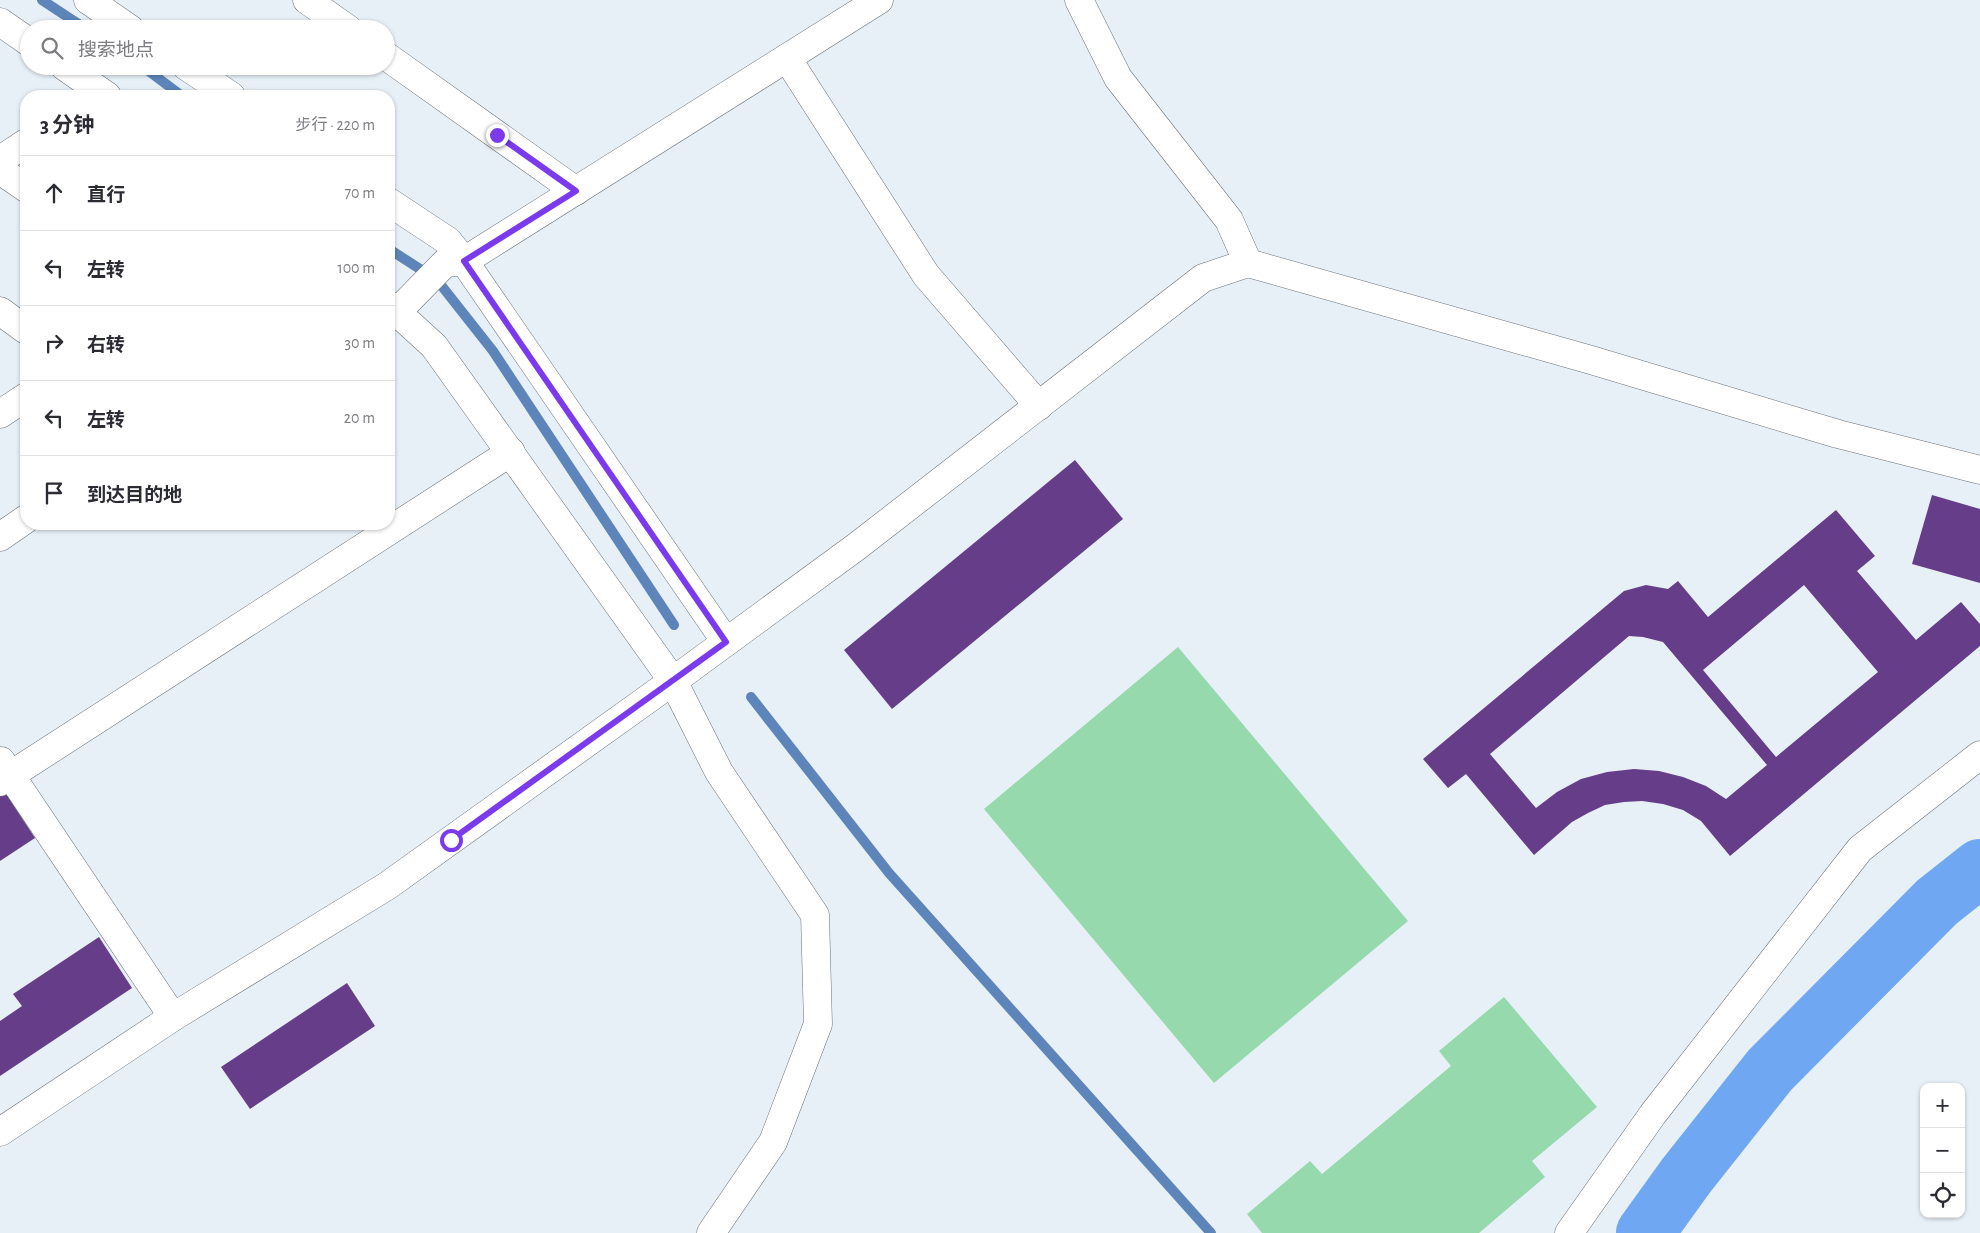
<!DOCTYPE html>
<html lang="zh">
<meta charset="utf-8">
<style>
body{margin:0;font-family:"Alegreya Sans","Noto Sans SC",sans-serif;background:#f7f7f7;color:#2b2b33}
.controls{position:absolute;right:15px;bottom:15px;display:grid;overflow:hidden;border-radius:10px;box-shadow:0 1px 4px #0004}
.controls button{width:45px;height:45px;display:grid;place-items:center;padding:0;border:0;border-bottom:1px solid #e1e1e2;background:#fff;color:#2b2b33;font:25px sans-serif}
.stop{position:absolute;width:15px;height:15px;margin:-11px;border:4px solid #7c3aed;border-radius:50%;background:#fff}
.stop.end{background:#7c3aed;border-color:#fff;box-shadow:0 1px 5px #0008}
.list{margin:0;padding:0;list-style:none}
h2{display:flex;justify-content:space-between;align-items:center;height:65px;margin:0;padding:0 20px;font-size:21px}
h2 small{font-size:16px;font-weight:400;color:#7c7c81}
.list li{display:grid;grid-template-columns:32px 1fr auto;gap:15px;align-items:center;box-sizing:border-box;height:75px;padding:0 20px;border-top:1px solid #e1e1e2}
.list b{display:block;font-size:19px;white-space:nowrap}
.list em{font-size:16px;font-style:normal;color:#7c7c81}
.icon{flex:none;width:28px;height:28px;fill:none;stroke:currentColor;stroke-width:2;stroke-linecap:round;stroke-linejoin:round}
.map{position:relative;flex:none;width:1980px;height:1233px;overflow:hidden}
.search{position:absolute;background:#fff;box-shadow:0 1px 4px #0004;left:20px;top:20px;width:375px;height:55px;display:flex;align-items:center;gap:12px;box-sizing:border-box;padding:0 18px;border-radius:28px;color:#7c7c81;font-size:19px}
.panel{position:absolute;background:#fff;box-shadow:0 1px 4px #0004;left:20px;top:90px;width:375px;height:440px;border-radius:20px}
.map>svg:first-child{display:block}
.green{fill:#96d9ad}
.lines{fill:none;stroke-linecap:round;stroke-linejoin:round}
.stream{stroke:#5d85ba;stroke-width:10}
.river{stroke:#6fa7f2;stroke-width:58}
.building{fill:#663d89;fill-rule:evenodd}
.minor-casing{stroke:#6b7278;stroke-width:29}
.secondary-casing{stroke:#6b7278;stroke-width:29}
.minor{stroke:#fff;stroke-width:28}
.secondary{stroke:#fff;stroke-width:28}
.route{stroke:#7c3aed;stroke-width:6}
</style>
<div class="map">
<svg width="1980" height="1233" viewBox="0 0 1980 1233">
<rect width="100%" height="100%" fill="#e7eff7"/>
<g class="green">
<polygon points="1178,647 1408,921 1214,1083 984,809"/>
<polygon points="1504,997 1597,1107 1532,1161 1545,1177 1479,1233 1262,1233 1247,1214 1310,1161 1322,1174 1451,1066 1439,1051"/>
</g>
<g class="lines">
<g class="stream">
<polyline points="42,0 86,29"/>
<polyline points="142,66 182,96"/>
<polyline points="389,249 437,280 493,351 674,625"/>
<polyline points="751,697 889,873 1211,1233"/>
</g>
<polyline class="river" points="1645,1233 1686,1176 1770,1070 1937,902 1980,868"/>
</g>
<g class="building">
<polygon points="1075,460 1123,519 892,709 844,650"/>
<polygon points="1932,495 1980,509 1980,583 1912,564"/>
<path d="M1836,510L1875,556L1857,571L1916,640L1961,602L1980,624V646L1730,856L1701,821L1683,810L1663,804L1642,801L1624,802L1605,805L1588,813L1572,822L1534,855L1466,774L1448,788L1423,759L1624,591L1646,585L1668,589L1678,581L1708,617ZM1804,585L1878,672L1776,757L1703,670ZM1629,636L1643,637L1663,642L1767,765L1726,799L1706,786L1683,777L1659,771L1634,769L1607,772L1581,779L1557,792L1536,808L1490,754Z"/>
<polygon points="3,789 35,838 0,861 0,791"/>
<polygon points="99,937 132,988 0,1076 0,1021 22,1006 13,994"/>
<polygon points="347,983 375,1026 250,1109 221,1067"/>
</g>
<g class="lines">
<g class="minor-casing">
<g id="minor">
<polyline points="88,0 130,29"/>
<polyline points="307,0 348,29"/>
<polyline points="1079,0 1118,78 1229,220 1248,263 1591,360 1838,434 1980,470"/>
<polyline points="0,22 29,42"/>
<polyline points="386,56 576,191"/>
<polyline points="787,58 926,275 1039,406"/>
<polyline points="64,66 107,96"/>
<polyline points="186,66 231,96"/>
<polyline points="0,160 26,143"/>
<polyline points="0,170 26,188"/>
<polyline points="389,202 448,241 464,261 726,642"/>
<polyline points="389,305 434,346 673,681 719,772 815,915 818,1024 773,1142 711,1233"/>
<polyline points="0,311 26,330"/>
<polyline points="397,312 445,263 464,261 879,0"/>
<polyline points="0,414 26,397"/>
<polyline points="0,537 26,519"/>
<polyline points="1,761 173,1017"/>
<polyline points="0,782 511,452"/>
<polyline points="1569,1233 1653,1114 1860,849 1980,755"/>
</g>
</g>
<g class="secondary-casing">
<polyline id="secondary" points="0,1132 173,1017 387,886 673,681 856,547 1203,278 1248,263"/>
</g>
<use href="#minor" class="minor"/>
<use href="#secondary" class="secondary"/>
</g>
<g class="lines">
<polyline class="route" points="451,840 726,642 464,261 576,191 497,135"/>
</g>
</svg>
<div class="controls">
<button>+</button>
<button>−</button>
<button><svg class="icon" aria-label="locate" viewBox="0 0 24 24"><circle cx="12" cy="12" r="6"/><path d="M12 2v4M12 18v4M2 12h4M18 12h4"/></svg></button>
</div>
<div class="stop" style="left:451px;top:840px"></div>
<div class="stop end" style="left:497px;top:135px"></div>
<div class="search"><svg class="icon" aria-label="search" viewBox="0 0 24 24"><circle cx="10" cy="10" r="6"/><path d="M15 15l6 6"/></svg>搜索地点</div>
<section class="panel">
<h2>3 分钟<small>步行 · 220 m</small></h2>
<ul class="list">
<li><svg class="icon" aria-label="ahead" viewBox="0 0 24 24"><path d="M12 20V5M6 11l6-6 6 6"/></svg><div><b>直行</b></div><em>70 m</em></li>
<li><svg class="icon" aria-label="left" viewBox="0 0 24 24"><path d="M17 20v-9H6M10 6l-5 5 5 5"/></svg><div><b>左转</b></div><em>100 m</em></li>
<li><svg class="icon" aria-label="right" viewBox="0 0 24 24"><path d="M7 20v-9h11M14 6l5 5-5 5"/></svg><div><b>右转</b></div><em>30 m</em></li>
<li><svg class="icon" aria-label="left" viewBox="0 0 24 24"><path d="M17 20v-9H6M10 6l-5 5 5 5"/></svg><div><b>左转</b></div><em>20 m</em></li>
<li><svg class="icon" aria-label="arrive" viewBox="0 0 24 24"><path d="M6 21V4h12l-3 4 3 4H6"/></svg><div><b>到达目的地</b></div></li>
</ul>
</section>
</div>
